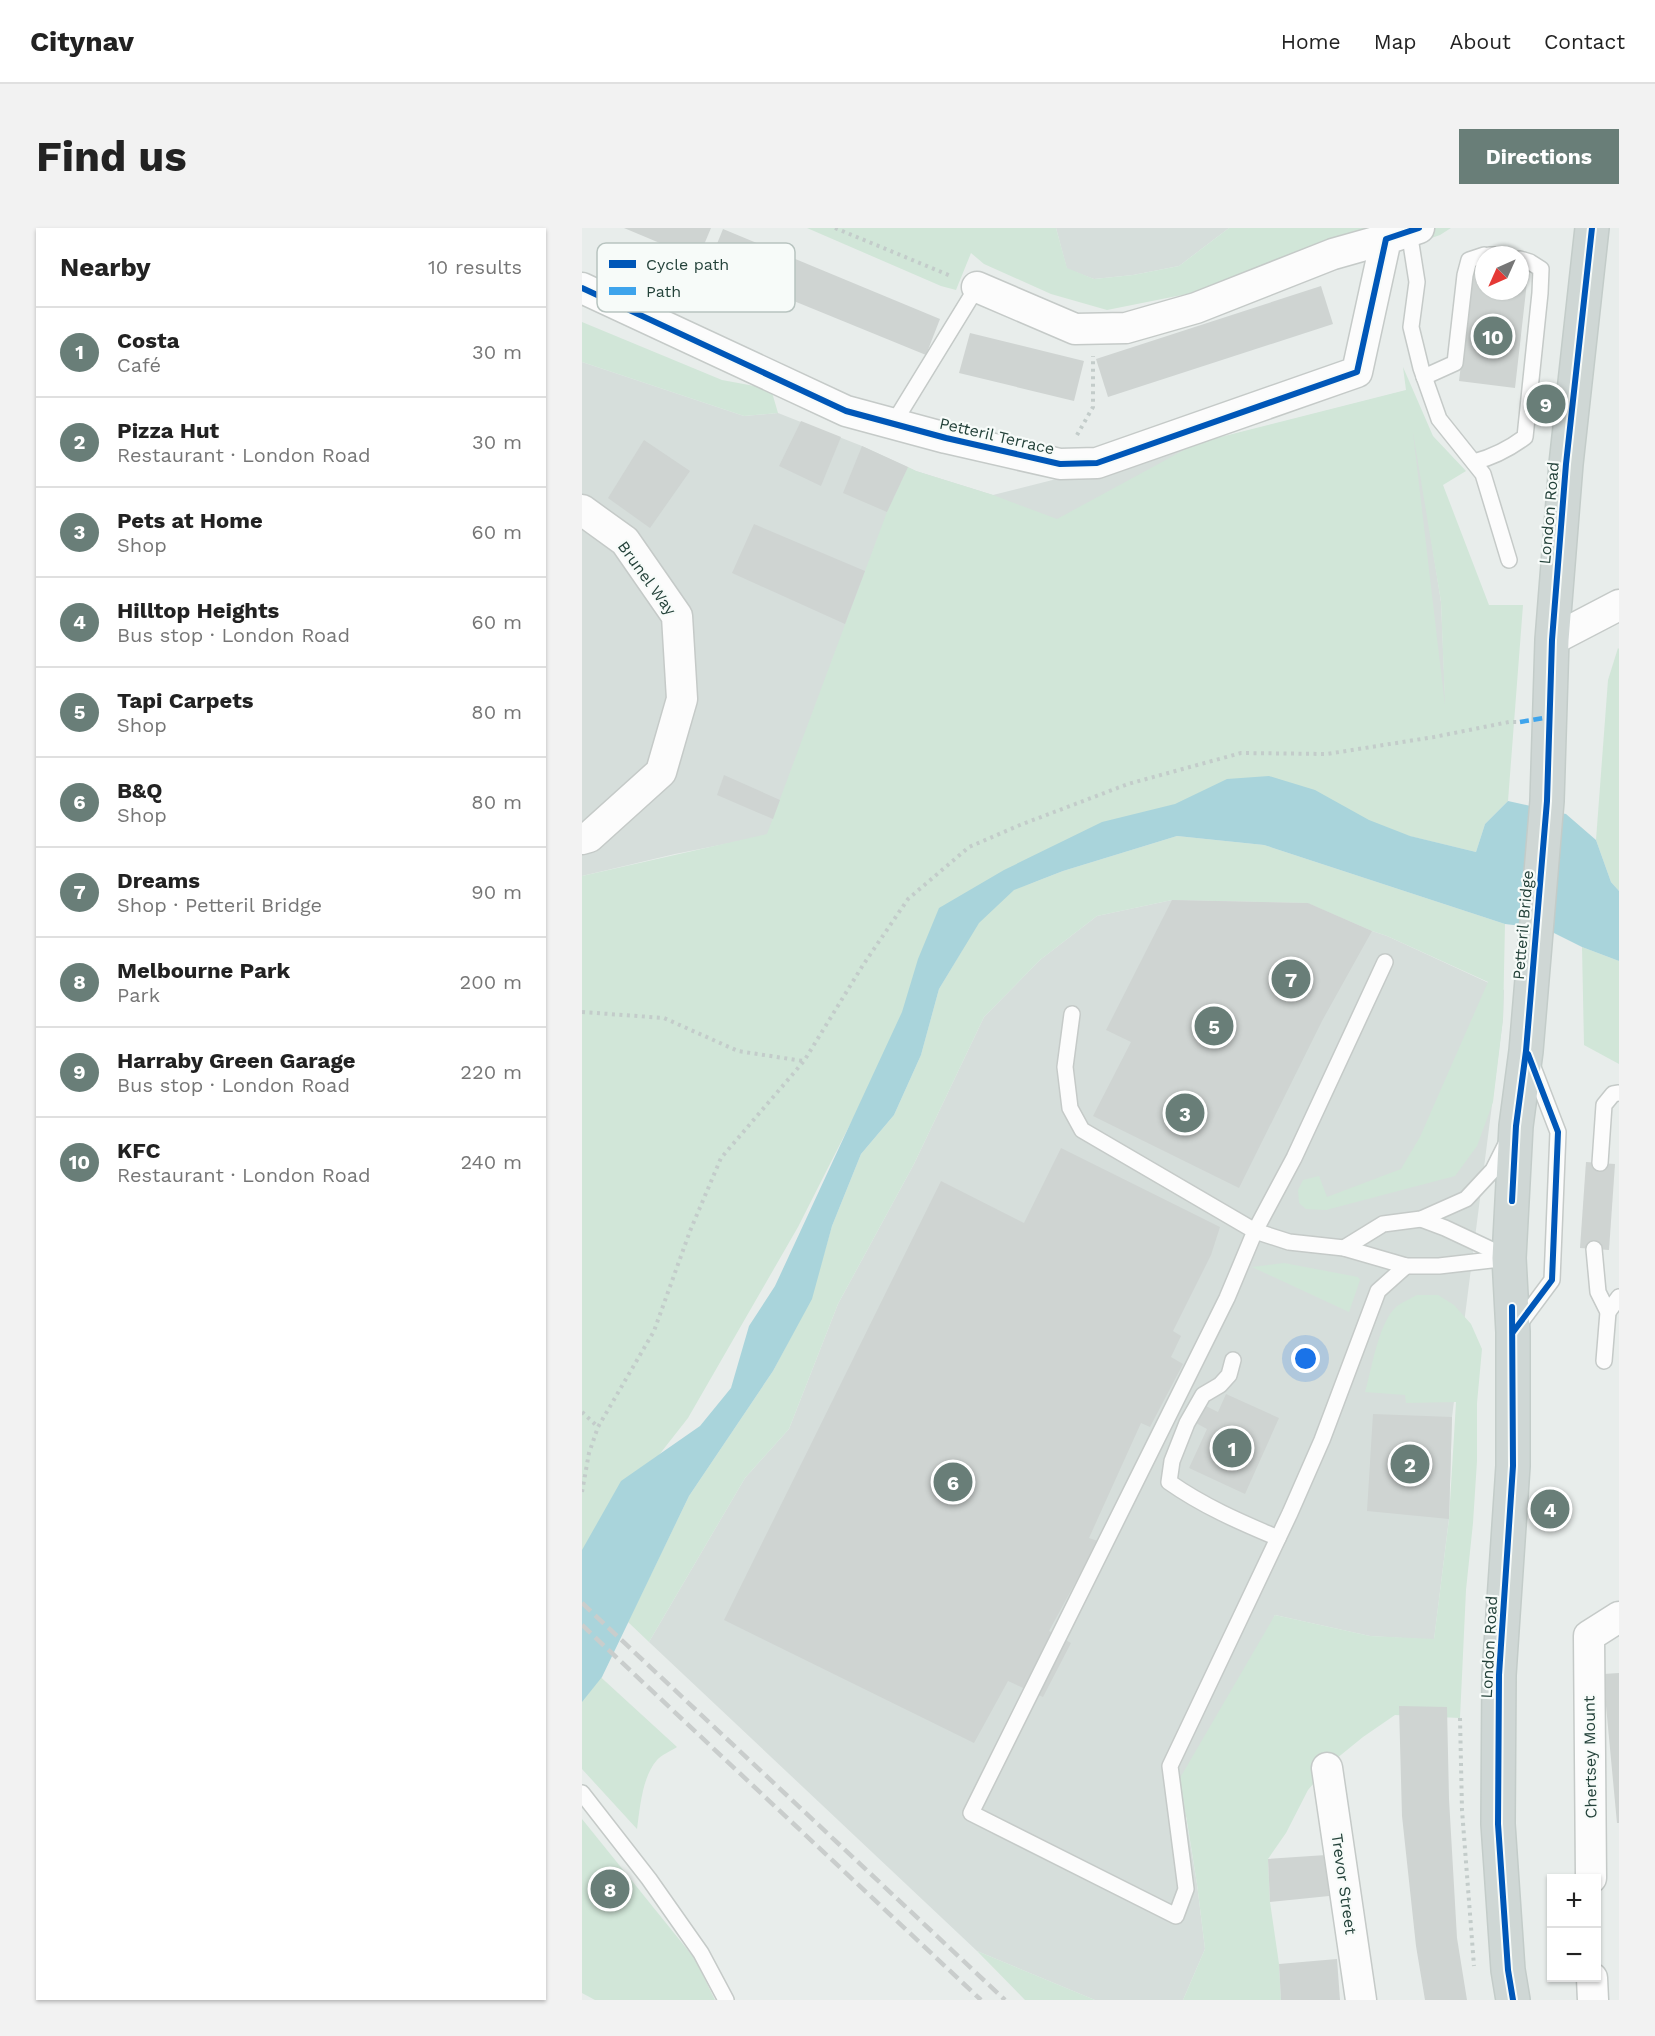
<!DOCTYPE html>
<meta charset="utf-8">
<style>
body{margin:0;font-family:"Work Sans",sans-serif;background:#f2f2f2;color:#222}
.controls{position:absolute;right:18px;bottom:18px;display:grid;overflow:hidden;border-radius:0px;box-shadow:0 2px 4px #0004}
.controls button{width:54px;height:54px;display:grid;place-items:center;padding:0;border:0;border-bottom:2px solid #e0e0e0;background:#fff;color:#222;font:30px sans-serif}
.compass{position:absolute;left:893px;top:18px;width:54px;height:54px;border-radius:50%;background:#fff;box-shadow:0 2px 4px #0004;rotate:225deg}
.you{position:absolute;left:724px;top:1131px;width:21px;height:21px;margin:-15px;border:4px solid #fff;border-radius:50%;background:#1a73e8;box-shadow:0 0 0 9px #1a73e833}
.badge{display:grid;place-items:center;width:39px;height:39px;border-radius:50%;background:#697e78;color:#fff;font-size:20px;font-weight:700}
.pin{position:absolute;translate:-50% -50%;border:3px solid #fff;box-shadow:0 2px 6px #0006}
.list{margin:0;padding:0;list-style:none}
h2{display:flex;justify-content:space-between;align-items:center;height:78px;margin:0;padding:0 24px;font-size:26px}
h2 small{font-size:20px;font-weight:400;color:#767676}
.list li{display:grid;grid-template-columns:39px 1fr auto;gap:18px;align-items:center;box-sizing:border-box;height:90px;padding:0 24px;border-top:2px solid #e0e0e0}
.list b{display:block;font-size:22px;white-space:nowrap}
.list p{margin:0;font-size:20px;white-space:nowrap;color:#767676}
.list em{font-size:20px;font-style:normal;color:#767676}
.map{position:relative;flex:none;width:1037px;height:1772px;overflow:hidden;border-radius:0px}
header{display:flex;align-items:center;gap:36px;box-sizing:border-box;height:84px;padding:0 30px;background:#fff;border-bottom:2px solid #e0e0e0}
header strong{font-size:28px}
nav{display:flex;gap:33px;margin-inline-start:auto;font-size:21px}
.intro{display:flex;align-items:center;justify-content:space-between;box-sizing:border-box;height:144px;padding:0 36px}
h1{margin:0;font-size:42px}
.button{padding:15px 27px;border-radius:0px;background:#697e78;color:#fff;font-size:21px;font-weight:700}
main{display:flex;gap:36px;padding:0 36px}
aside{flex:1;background:#fff;border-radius:0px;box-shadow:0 2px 4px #0004}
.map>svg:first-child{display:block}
.built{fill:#d6dedb}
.green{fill:#d1e6d8;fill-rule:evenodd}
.water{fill:#a9d4db}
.building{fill:#cfd4d2}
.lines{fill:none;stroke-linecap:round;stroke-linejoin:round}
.service-casing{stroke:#c5cac8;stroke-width:18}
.minor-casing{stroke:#c5cac8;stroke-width:33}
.primary-casing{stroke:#c3ccc9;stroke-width:36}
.path{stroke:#c3ccca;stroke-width:4;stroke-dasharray:3 4.5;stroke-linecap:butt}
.service{stroke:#fcfcfc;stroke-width:15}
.minor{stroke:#fcfcfc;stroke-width:30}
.primary{stroke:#cfd7d5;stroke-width:33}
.rail{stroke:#c9cdcc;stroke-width:4.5;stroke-dasharray:12 6;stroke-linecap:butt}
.quiet{stroke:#3ea4ec;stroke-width:4.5;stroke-dasharray:9 4.5;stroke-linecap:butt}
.cycleway-casing{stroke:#f7fbf9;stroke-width:10}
.cycleway{stroke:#0057b8;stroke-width:6}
.labels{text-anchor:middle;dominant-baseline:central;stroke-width:4.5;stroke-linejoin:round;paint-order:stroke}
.street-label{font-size:16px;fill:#24423a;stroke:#f7fbf9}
.key{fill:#f7fbf9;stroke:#b8c4c0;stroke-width:1.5}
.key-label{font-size:16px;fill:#24423a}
</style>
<header>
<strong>Citynav</strong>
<nav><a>Home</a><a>Map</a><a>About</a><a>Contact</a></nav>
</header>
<div class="intro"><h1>Find us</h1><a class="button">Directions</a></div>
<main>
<aside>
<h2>Nearby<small>10 results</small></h2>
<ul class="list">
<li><span class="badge">1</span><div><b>Costa</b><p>Café</p></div><em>30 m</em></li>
<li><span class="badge">2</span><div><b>Pizza Hut</b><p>Restaurant · London Road</p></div><em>30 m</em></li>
<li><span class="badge">3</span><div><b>Pets at Home</b><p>Shop</p></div><em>60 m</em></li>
<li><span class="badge">4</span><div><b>Hilltop Heights</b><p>Bus stop · London Road</p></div><em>60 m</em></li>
<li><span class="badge">5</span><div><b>Tapi Carpets</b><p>Shop</p></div><em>80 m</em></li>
<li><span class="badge">6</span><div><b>B&amp;Q</b><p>Shop</p></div><em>80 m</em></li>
<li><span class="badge">7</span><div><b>Dreams</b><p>Shop · Petteril Bridge</p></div><em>90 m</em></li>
<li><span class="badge">8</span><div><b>Melbourne Park</b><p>Park</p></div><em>200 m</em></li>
<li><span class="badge">9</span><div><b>Harraby Green Garage</b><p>Bus stop · London Road</p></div><em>220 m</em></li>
<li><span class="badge">10</span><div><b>KFC</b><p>Restaurant · London Road</p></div><em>240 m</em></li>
</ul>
</aside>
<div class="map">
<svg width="1037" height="1772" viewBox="0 0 1037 1772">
<rect width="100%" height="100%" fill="#e8edeb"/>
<g class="built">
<polygon points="474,0 647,0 597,38 551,47 512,51 485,41"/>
<polygon points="0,134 162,188 196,185 280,218 334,243 411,267 826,162 859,374 864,490 579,529 93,626 0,648"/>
<polygon points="590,672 725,675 790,703 805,708 922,762 921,791 870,1189 867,1291 852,1412 788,1408 693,1387 604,1590 615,1656 623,1721 601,1772 513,1772 395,1723 67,1414 163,1250 207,1201 256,1076 332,936 402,789 458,732 515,688"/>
</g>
<g class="green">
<polygon points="225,0 474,0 485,40 512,51 551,47 597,38 647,0 869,0 858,7 801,27 525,82 469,66 402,36 389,25 374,62 359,58"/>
<polygon points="0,94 140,152 189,161 196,185 162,188 0,134"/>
<path d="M821,139L851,208L884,243L861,257L907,377H941L926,573L903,596L894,624L656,567L445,657L481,643L595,608L682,617L923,696L921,791L911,874L895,918L873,948L744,982L724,981L717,975L716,962L721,952L737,948L745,969L819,941L838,909L906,754L805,708L790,703L725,675L590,672L515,688L458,732L402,789L332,936L256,1076L207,1201L163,1250L67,1414L46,1394L107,1268L191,1143L229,1071L250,998L279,926L312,887L339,827L357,761L381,721L331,772L216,999L106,1190L0,1325V648L185,606L305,284L326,239L334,243L411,267L475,291L615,215L824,162ZM831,204L859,374L863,478L831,205Z"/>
<polygon points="1036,420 1037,421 1037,663 1029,654 1014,612 1026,452"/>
<polygon points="1000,719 1037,733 1037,836 1002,817"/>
<polygon points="702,1035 776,1049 778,1052 767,1084 670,1039"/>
<path d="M835,1067H856L872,1077L889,1096L900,1121L895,1175V1233L891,1295L884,1362L878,1490L813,1487L781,1509L749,1535L726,1562L704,1605L686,1631L688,1674L697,1736L699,1772H601L623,1721L615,1656L598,1550L693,1387L788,1408L852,1411L867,1291L874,1174L824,1175L823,1167L783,1164C790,1141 796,1096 814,1079C820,1074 828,1071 835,1067Z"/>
<path d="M0,1432L95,1519C89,1523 79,1527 75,1532C60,1549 58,1580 55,1601L0,1541Z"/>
<polygon points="0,1591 113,1731 133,1772 13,1772 0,1765"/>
<polygon points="395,1723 513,1772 443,1772"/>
</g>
<polygon class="water" points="687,548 733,562 787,592 828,608 894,624 903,596 926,573 984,586 1014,612 1029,654 1037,663 1037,733 1000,719 964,701 923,696 682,617 595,608 481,643 432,662 397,695 357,761 339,827 312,887 279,926 250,998 230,1071 191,1143 107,1268 20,1449 0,1474 0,1322 39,1253 118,1198 149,1160 167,1098 193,1058 320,784 336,731 357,680 422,642 520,594 593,576 645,551"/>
<g class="building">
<polygon points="42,0 129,0 116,31"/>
<polygon points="141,1 358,91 344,127 126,38"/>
<polygon points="891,38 902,39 902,63 938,63 938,44 946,45 933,160 877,153"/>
<polygon points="739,58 751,96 526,169 514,131"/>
<polygon points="388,105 502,133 492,173 377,145"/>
<polygon points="219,193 259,209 239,258 197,238"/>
<polygon points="62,212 108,243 68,300 26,270"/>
<polygon points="280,218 326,239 305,284 261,265"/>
<polygon points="172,296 283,343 263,396 150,345"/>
<polygon points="142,547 198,572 191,591 135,567"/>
<polygon points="590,672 726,675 790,703 740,793 657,960 511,888 549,814 524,802"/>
<polygon points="479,920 638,999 629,1027 591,1103 599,1108 589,1129 601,1136 568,1199 559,1195 507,1310 516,1313 467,1403 489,1415 461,1469 426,1453 392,1515 142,1392 359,953 442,995"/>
<polygon points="1004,934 1033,936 1027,1022 998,1020"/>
<polygon points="644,1166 697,1190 663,1266 607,1240 625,1201 614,1195 622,1177 636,1184"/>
<polygon points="791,1186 870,1189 867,1291 785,1283"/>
<polygon points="1037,1445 1037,1595 1035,1595 1021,1446"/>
<polygon points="817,1478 865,1479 867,1571 875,1710 885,1772 843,1772 834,1718 820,1588"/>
<polygon points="744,1627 747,1668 688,1674 686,1631"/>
<polygon points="755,1731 758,1772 699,1772 697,1736"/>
</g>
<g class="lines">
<g class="service-casing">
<g id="service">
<polyline points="827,3 835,54 829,99 839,140 857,191 901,246 927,332"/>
<polyline points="907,27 920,27"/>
<polyline points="842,149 873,135 883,47 887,32 902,27"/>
<polyline points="311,196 395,59"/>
<path d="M892,234C911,229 927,221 943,209L958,65L959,41L948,34L938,31"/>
<polyline points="803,734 712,930 673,1003 707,1014 762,1020 824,1038 857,1038 927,1030"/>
<polyline points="490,786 483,839 488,880 500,902 673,1003 645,1070 389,1585 594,1688 604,1661 588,1538 708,1285 740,1212 796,1063 824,1038"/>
<polyline points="1018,935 1022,877 1031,866 1037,865"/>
<polyline points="839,991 863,1000 927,1030"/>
<polyline points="762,1020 801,996 839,991 884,971 911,942 925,914"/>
<polyline points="1012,1021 1016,1064 1026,1084 1022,1133"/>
<polyline points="1026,1084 1037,1069"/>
<polyline points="935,1099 970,1052 976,904 949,834"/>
<path d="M651,1132L647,1147L638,1157L621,1167L605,1195L590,1233L587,1254C621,1278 658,1294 696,1310"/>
<polyline points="0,1565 67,1651 119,1725 144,1772"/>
</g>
</g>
<g class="minor-casing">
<g id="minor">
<polyline points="395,59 493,101 544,100 614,80 751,26 804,11"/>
<polyline points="0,60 264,183 364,210 478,236 515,235 775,144 804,11 837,0"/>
<polyline points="0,282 43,313 95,388 100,471 79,544 7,609 0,611"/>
<polyline points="970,412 1037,377"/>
<polyline points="745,1540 779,1772"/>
<polyline points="1009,1650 1007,1408 1037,1389"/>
<polyline points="1010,1750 1011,1772"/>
</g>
</g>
<g class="primary-casing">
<polyline id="primary" points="931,1772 926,1742 916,1596 917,1447 931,1238 931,1104 927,1030 934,898 944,823 965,573 970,412 984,236 1010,0"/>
</g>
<g class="path">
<polyline points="253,0 369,48"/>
<polyline points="495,207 511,179 511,128"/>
<polyline points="0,784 82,790 156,823 221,833"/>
<polyline points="0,1184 16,1199"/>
<polyline points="0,1264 7,1225 16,1199 72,1103 108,1003 139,930 222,833 281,737 326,671 387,619 438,597 546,556 659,525 745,526 852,509 927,494 937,494"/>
<polyline points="878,1490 880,1582 892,1738"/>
</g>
<use href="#service" class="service"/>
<use href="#minor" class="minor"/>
<use href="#primary" class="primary"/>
<g class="rail">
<polyline points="0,1375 423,1772"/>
<polyline points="0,1397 399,1772"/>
</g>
<polyline class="quiet" points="938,494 967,489"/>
<g class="cycleway-casing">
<g id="cycleway">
<polyline points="0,60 264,183 364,210 478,236 515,235 775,144 804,11 837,0"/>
<polyline points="930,973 934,898 944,823 965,573 970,412 984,236 1010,0"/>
<polyline points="930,1079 931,1238 917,1447 916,1596 926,1742 931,1772"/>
<polyline points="931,1104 970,1052 976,904 946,826"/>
</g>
</g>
<use href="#cycleway" class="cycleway"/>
</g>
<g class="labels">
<g class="street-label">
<text transform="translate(415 208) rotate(13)">Petteril Terrace</text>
<text transform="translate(967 285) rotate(-85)">London Road</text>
<text transform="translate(65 350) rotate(54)">Brunel Way</text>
<text transform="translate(941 697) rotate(-85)">Petteril Bridge</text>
<text transform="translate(907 1419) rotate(-87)">London Road</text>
<text transform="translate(1008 1529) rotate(-91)">Chertsey Mount</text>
<text transform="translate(762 1656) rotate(82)">Trevor Street</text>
</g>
</g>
<rect x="15" y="15" width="198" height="69" rx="9" class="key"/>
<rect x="27" y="32" width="27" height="8" fill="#0057b8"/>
<rect x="27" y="59" width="27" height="8" fill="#3ea4ec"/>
<g class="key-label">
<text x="64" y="42">Cycle path</text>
<text x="64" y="69">Path</text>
</g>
</svg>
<div class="controls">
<button>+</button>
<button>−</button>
</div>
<svg class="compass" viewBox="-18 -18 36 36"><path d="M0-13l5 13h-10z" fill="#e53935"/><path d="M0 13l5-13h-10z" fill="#767676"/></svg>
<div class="you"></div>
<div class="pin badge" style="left:650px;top:1220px">1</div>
<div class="pin badge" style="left:828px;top:1236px">2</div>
<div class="pin badge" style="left:603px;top:885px">3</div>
<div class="pin badge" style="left:968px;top:1281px">4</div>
<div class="pin badge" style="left:632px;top:798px">5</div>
<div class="pin badge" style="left:371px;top:1254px">6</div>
<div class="pin badge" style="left:709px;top:751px">7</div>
<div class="pin badge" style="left:28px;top:1661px">8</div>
<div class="pin badge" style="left:964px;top:176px">9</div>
<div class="pin badge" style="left:911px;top:108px">10</div>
</div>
</main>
